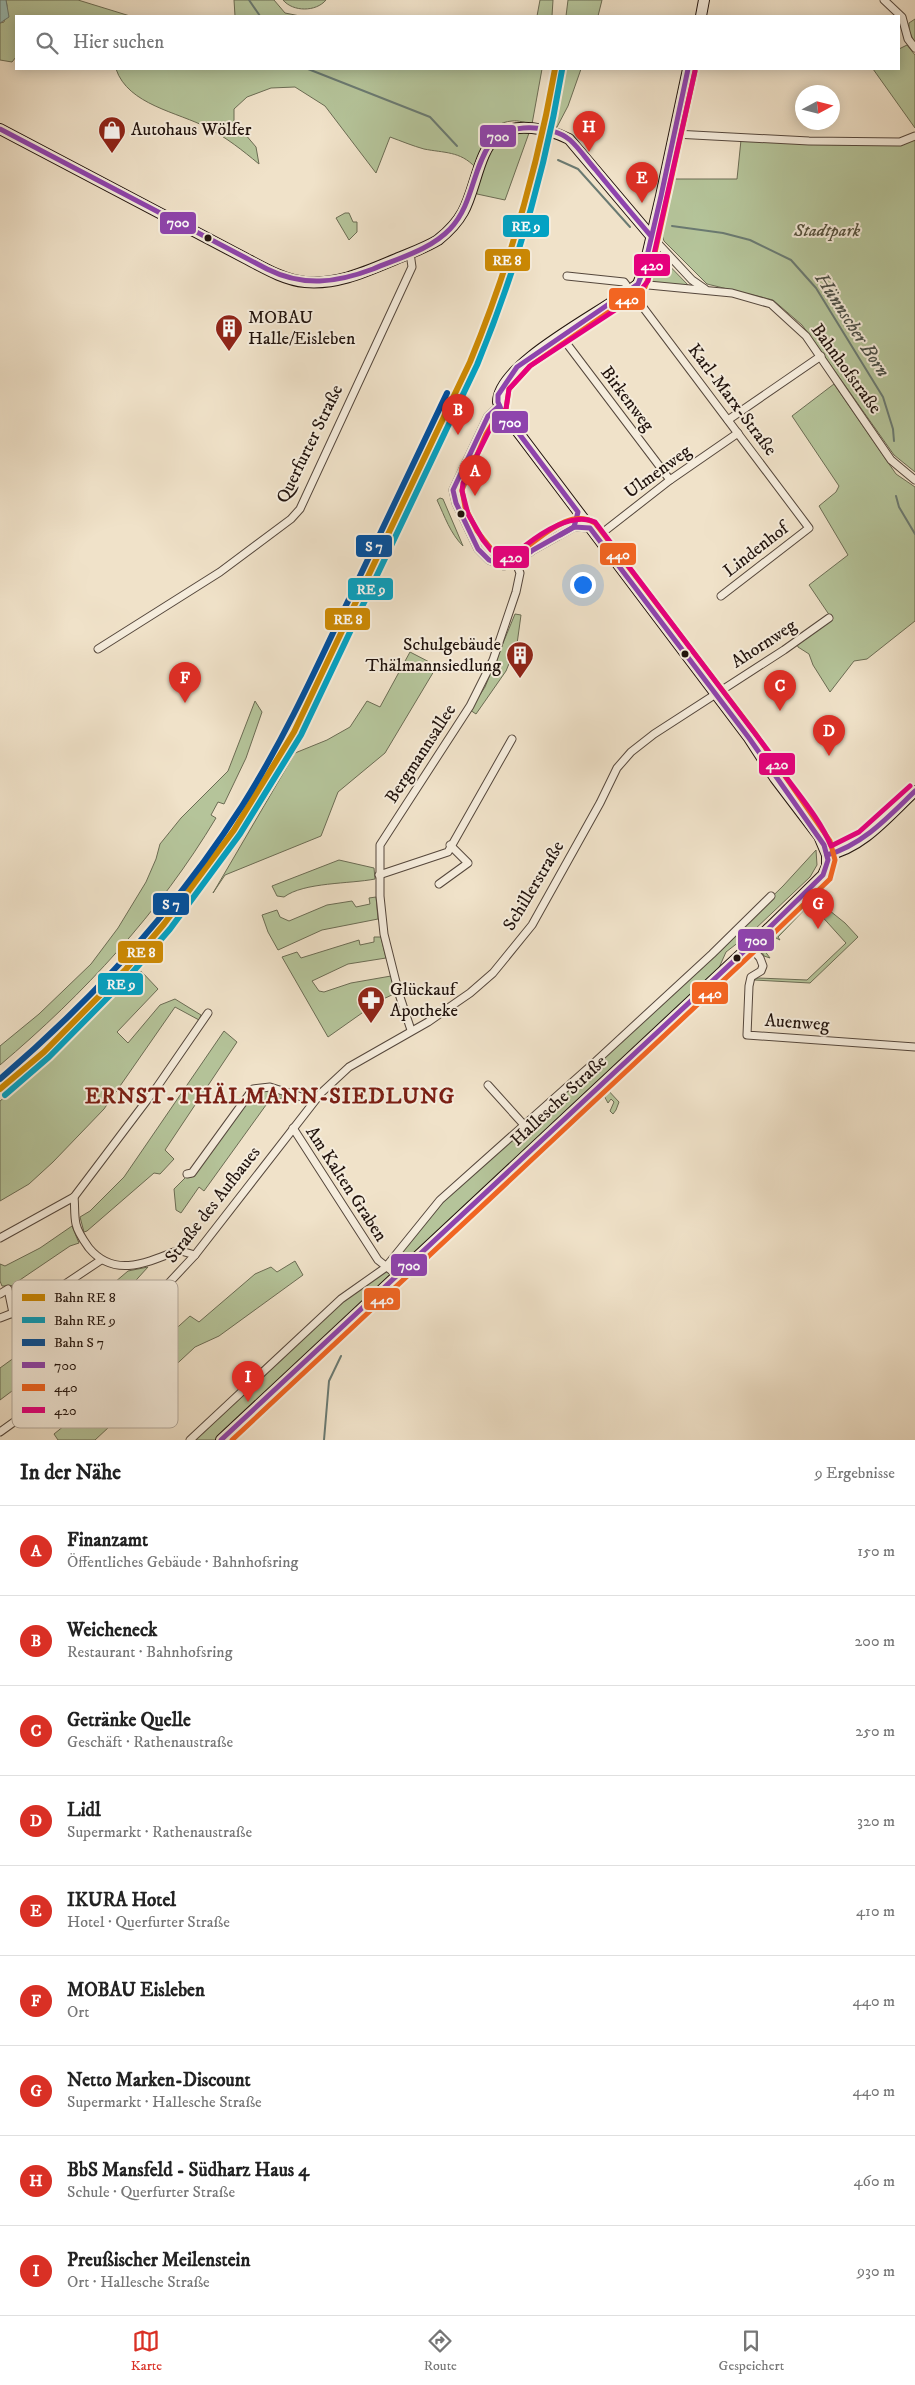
<!DOCTYPE html>
<html lang="de">
<meta charset="utf-8">
<style>
body{margin:0;font-family:"IM FELL DW Pica",serif;background:#f2f2f2;color:#222}
.compass{position:absolute;left:795px;top:85px;width:45px;height:45px;border-radius:50%;background:#fff;box-shadow:0 2px 12px #0003;rotate:83deg}
.you{position:absolute;left:582px;top:584px;width:18px;height:18px;margin:-12px;border:4px solid #fff;border-radius:50%;background:#1a73e8;box-shadow:0 0 0 8px #1a73e833}
.badge{display:grid;place-items:center;width:32px;height:32px;border-radius:50%;background:#d93025;color:#fff;font-size:16px;font-weight:700}
.pin{position:absolute;translate:-50% -41px;filter:drop-shadow(0 1px 2px #0008)}
.pin::after{content:'';position:absolute;top:26px;width:18px;height:15px;background:inherit;clip-path:polygon(0 0,100% 0,50% 100%)}
.list{margin:0;padding:0;list-style:none}
h2{display:flex;justify-content:space-between;align-items:center;height:65px;margin:0;padding:0 20px;font-size:21px}
h2 small{font-size:16px;font-weight:400;color:#767676}
.list li{display:grid;grid-template-columns:32px 1fr auto;gap:15px;align-items:center;box-sizing:border-box;height:90px;padding:0 20px;border-top:1px solid #e0e0e0}
.list b{display:block;font-size:19px;white-space:nowrap}
.list p{margin:0;font-size:16px;white-space:nowrap;color:#767676}
.list em{font-size:16px;font-style:normal;color:#767676}
.icon{flex:none;width:28px;height:28px;fill:none;stroke:currentColor;stroke-width:2;stroke-linecap:round;stroke-linejoin:round}
.map{position:relative;flex:none;width:915px;height:1440px;overflow:hidden}
.search{position:absolute;background:#fff;box-shadow:0 2px 12px #0003;left:15px;right:15px;top:15px;height:55px;display:flex;align-items:center;gap:12px;box-sizing:border-box;padding:0 18px;border-radius:0px;color:#767676;font-size:19px}
.sheet{height:875px;background:#fff}
nav{display:flex;justify-content:space-around;align-items:center;box-sizing:border-box;height:70px;border-top:1px solid #e0e0e0;background:#fff;font-size:14px;color:#767676}
nav a{display:grid;justify-items:center;gap:2px}
nav .on{color:#d93025}
.map>svg:first-child{display:block}
.green{fill:#b5c49a;stroke:#6b6c54}
.water{fill:#9abeb6;stroke:#6a7a72}
.lines{fill:none;stroke-linecap:round;stroke-linejoin:round}
.stream{stroke:#6a7a72;stroke-width:2}
.street-casing{stroke:#55473c;stroke-width:9}
.secondary-casing{stroke:#21130d;stroke-width:12}
.street{stroke:#f5ecdc;stroke-width:7}
.secondary{stroke:#f5ecdc;stroke-width:10}
.bus-1-casing{stroke:#f5ecdc;stroke-width:9}
.bus-2-casing{stroke:#f5ecdc;stroke-width:9}
.bus-3-casing{stroke:#f5ecdc;stroke-width:9}
.bus-1{stroke:#8e44ad;stroke-width:5}
.bus-2{stroke:#f26522;stroke-width:5}
.bus-3{stroke:#e5007d;stroke-width:5}
.rail-1-casing{stroke:#f5ecdc;stroke-width:10}
.rail-2-casing{stroke:#f5ecdc;stroke-width:10}
.rail-3-casing{stroke:#f5ecdc;stroke-width:10}
.rail-1{stroke:#cc8903;stroke-width:6}
.rail-2{stroke:#02a2c4;stroke-width:6}
.rail-3{stroke:#004f9e;stroke-width:6}
.bus-dot{fill:#21130d;stroke:#f5ecdc;stroke-width:2}
.labels{text-anchor:middle;dominant-baseline:central;stroke-width:4;stroke-linejoin:round;paint-order:stroke}
.poi-label{font-size:18px;fill:#21130d;stroke:#f5ecdc;text-anchor:start}
.park-label{font-size:18px;font-style:italic;fill:#55513e;stroke:#f5ecdc}
.street-label{font-size:18px;fill:#21130d;stroke:#f5ecdc}
.water-label{font-size:19px;font-style:italic;fill:#4b4f48;stroke:#f5ecdc}
.district-label{font-size:22px;font-weight:bold;letter-spacing:1px;fill:#7a1f14;stroke:#f5ecdc}
.key{fill:#f5ecdc;stroke:#b5ab9e;stroke-width:1}
.key-label{font-size:14px;fill:#21130d}
.line-badge{stroke:#f5ecdc;stroke-width:2}
.badge-label{font-size:14px;text-anchor:middle;font-weight:bold;fill:#fff}
</style>
<div class="map">
<svg width="915" height="1440" viewBox="0 0 915 1440">
<rect width="100%" height="100%" fill="#f0e2c9"/>
<filter id="stains"><feTurbulence type="fractalNoise" baseFrequency=".004" numOctaves="4"/><feColorMatrix values="0 0 0 0 .2 0 0 0 0 .09 0 0 0 0 .02 0 0 0 .5 -.17"/></filter>
<radialGradient id="worn" r=".72"><stop offset=".6" stop-color="#630" stop-opacity="0"/><stop offset="1" stop-color="#630" stop-opacity=".3"/></radialGradient>
<g class="green">
<polygon points="6,0 78,0 130,16 16,16 16,57 12,62 0,60 0,23 4,22 7,6"/>
<polygon points="234,0 274,0 285,13 300,16 235,16"/>
<path d="M283,0H326C316,12 293,12 283,0Z"/>
<polygon points="540,0 553,0 552,16 537,16"/>
<polygon points="568,0 602,0 598,16 566,16"/>
<polygon points="915,19 915,43 909,31 909,23"/>
<polygon points="907,45 915,55 915,128 873,69 899,69 899,49"/>
<path d="M116,69H542L532,124C526,123 518,120 512,121C486,123 483,148 475,167C460,151 444,153 424,149C413,146 401,141 390,137L376,173L325,106L295,87L271,88L247,97L234,109V121L256,147L259,164C242,150 227,138 208,128C178,112 128,105 116,69Z"/>
<polygon points="559,69 581,69 568,106 557,127 551,126"/>
<path d="M511,131L529,133L505,200L477,194L476,190C484,167 488,143 511,131Z"/>
<polygon points="915,138 915,472 894,455 813,340 802,325 773,300 707,284 664,241 659,227 671,177 675,179 737,179 741,140 864,145"/>
<polygon points="345,213 349,213 353,222 357,222 357,232 349,240 336,218"/>
<polygon points="655,251 690,287 652,285 648,277"/>
<polygon points="834,384 896,474 915,487 915,621 867,659 854,661 830,692 813,665 809,654 798,647 797,644 832,619 809,585 848,555 819,506 836,492 839,486 792,416"/>
<path d="M440,498L443,499L463,546C450,533 445,517 437,500Z"/>
<polygon points="515,614 521,615 517,644 506,671 476,714 470,710 485,687"/>
<polygon points="410,652 437,666 385,753 338,792 321,836 225,875 213,893 295,753 327,740 350,727 367,701 380,707"/>
<path d="M255,701L262,712L246,758L224,804L218,802L211,815L216,818C159,913 84,994 0,1065V1046L39,1014L91,964L118,928L146,882L156,859L160,844L181,818L228,771Z"/>
<polygon points="816,850 817,865 810,877 753,931 726,952 718,970 216,1440 194,1440 349,1296 384,1273 444,1201 662,1004 783,886"/>
<path d="M339,860L374,868L375,879C350,884 304,882 284,897L277,896L272,886Z"/>
<polygon points="822,885 824,885 759,947 761,942"/>
<polygon points="376,897 378,919 322,930 278,950 268,932 262,915 277,910 280,917 289,921 327,905 352,901 356,907 370,904 369,898"/>
<polygon points="814,898 845,923 858,937 810,983 754,980 758,978 807,980 846,943 809,902"/>
<polygon points="806,904 808,906 778,937 780,940 776,938 764,950 770,958 764,956 760,948"/>
<polygon points="374,937 381,937 386,958 348,964 312,981 319,991 324,992 351,983 391,976 396,993 379,1001 328,1037 282,957 297,952 301,958 359,940 360,945 374,942"/>
<polygon points="141,971 158,989 117,1032 128,1043 160,1005 175,999 201,1015 199,1020 175,1007 104,1109 53,1162 29,1184 0,1201 0,1101 43,1066"/>
<polygon points="224,1031 237,1042 165,1150 174,1159 160,1174 154,1173 87,1231 84,1232 80,1217 90,1211 124,1177"/>
<polygon points="606,1088 619,1102 616,1110 613,1114 610,1111 614,1102 611,1099 608,1103 602,1092"/>
<path d="M265,1089L293,1096L292,1099C281,1097 275,1098 266,1105L204,1191L199,1187L181,1213L176,1210L174,1189L187,1176L192,1177L251,1097L258,1091Z"/>
<polygon points="72,1226 79,1243 70,1246 11,1286 2,1286 0,1281 0,1264 5,1266 40,1248"/>
<polygon points="295,1261 303,1275 219,1336 195,1347 95,1440 58,1440 54,1434 106,1392 190,1316 199,1322 255,1274 271,1267 277,1272"/>
<polygon points="148,1267 109,1310 52,1361 0,1400 0,1368 95,1299 128,1271"/>
</g>
<polygon class="water" points="0,0 6,0 9,17 0,23"/>
<g class="lines">
<g class="stream">
<polyline points="249,0 260,16"/>
<polyline points="308,69 430,117 457,146"/>
<polyline points="558,160 578,169 630,227"/>
<polyline points="672,226 723,233 750,240 791,260 816,288 883,397 893,429 894,441"/>
<polyline points="896,496 899,507 915,534"/>
<polyline points="324,1440 329,1381 341,1356"/>
</g>
<g class="street-casing">
<g id="street">
<polyline points="884,0 902,17 908,39 915,48"/>
<polyline points="675,134 809,141 900,142 915,136"/>
<polyline points="651,236 692,280 705,289"/>
<polyline points="567,276 624,282 809,528 721,596"/>
<polyline points="638,284 732,293 771,304 806,336 891,460 915,480"/>
<polyline points="561,336 670,480"/>
<polyline points="499,406 488,416 453,490 456,503 478,549 489,560 504,566 516,563 533,550 574,527 590,528"/>
<polyline points="728,420 821,356"/>
<polyline points="597,537 670,480 738,433"/>
<polyline points="98,649 220,572 291,519 300,509 412,267 410,253"/>
<polyline points="379,875 448,852 512,739"/>
<polyline points="439,884 468,863 450,845"/>
<polyline points="749,945 760,958 763,966 761,971 751,977 749,986 747,1035 915,1047"/>
<polyline points="411,1030 399,994 384,934 380,896 380,845 470,706 493,660 516,592 520,573 516,563"/>
<polyline points="488,1085 525,1126"/>
<polyline points="293,1128 378,1260 397,1275"/>
<polyline points="187,1174 192,1173 253,1089 270,1087 314,1101"/>
<path d="M74,1197C75,1205 74,1215 76,1224C78,1233 84,1241 89,1248C113,1277 144,1264 174,1252L181,1251L195,1255"/>
<polyline points="0,1238 74,1197 157,1087 208,1013"/>
<polyline points="0,1294 8,1289 13,1313"/>
<polyline points="16,1317 29,1336 35,1340"/>
<polyline points="0,1318 13,1313 16,1317 101,1260"/>
<polyline points="0,1432 67,1384 126,1329 195,1255 321,1093 349,1067 428,1022 470,993 493,973 532,925 600,803 617,768 631,752 654,734 784,650 829,618"/>
<polyline points="190,1440 341,1299 385,1268 440,1200 596,1061 712,954 771,896"/>
</g>
</g>
<g class="secondary-casing">
<g id="secondary">
<polyline points="701,16 704,0"/>
<path d="M0,129L245,258C264,268 284,280 305,282C338,285 367,271 396,259C410,253 425,248 438,240C448,232 457,223 463,212C475,191 479,150 497,136C515,121 549,129 569,139L651,236"/>
<path d="M827,855C863,848 889,815 915,791"/>
<path d="M221,1440L769,928L823,875L827,866V855L819,836L775,778L749,738L509,420L498,402C498,362 608,310 638,284L644,269L661,196L688,69"/>
</g>
</g>
<use href="#street" class="street"/>
<use href="#secondary" class="secondary"/>
<g class="bus-1-casing">
<g id="bus-1">
<path d="M0,129L267,269C303,287 336,283 373,269C399,258 430,250 450,229C473,205 472,170 490,144C505,122 552,124 570,140C579,148 587,160 595,169C613,191 632,214 651,236"/>
<polyline points="560,535 574,527 578,512 502,411 498,402 498,395 517,367 638,284 644,269 661,196 688,69"/>
<path d="M827,855C864,844 888,817 915,791"/>
<polyline points="221,1440 769,928 823,875 828,860 824,845 749,738 590,528 574,527 533,550 516,563 504,566 489,560 478,549 456,503 453,490 488,416 499,406"/>
</g>
</g>
<g class="bus-2-casing">
<path id="bus-2" d="M232,1440L774,933L830,879L835,860L830,841L755,733L595,523C564,504 531,552 506,558L493,551L477,531L465,507L462,490L486,434L494,421L506,409L509,389L530,366L645,287L651,271L695,71"/>
</g>
<g class="bus-3-casing">
<path id="bus-3" d="M695,71L648,281L635,297L530,366L509,389L506,409L494,421L463,483L462,491L468,514L483,540L491,550L507,558C515,557 520,550 526,545C543,532 573,512 595,522L769,752C788,784 817,812 831,846L859,832L910,786"/>
</g>
<use href="#bus-1" class="bus-1"/>
<use href="#bus-2" class="bus-2"/>
<use href="#bus-3" class="bus-3"/>
<g class="rail-1-casing">
<path id="rail-1" d="M0,1089L44,1052L126,969L164,924L234,830L294,732L470,362C509,267 537,170 555,69"/>
</g>
<g class="rail-2-casing">
<path id="rail-2" d="M5,1095L49,1057L131,974L170,929L240,834L301,735L477,365C516,270 545,172 562,70"/>
</g>
<g class="rail-3-casing">
<path id="rail-3" d="M0,1079C92,1000 176,909 242,806C280,746 310,682 340,618C376,543 411,468 447,393"/>
</g>
<use href="#rail-1" class="rail-1"/>
<use href="#rail-2" class="rail-2"/>
<use href="#rail-3" class="rail-3"/>
</g>
<defs>
<g id="shop-pin" transform="scale(1.4375)"><path d="M0 17L-7.5 6A9.5 9.5 0 1 1 7.5 6Z" fill="#8f2418" stroke="#f5ecdc"/><path d="M-5-2.5h2.3a2.7 3.5 0 0 1 5.4 0H5L5.5 6h-11ZM-1.5-2.5h3a1.5 2.3 0 0 0-3 0Z" fill="#fff"/></g>
<g id="building-pin" transform="scale(1.4375)"><path d="M0 17L-7.5 6A9.5 9.5 0 1 1 7.5 6Z" fill="#8f2418" stroke="#f5ecdc"/><path d="M-4-6H4V6H1V3H-1V6H-4ZM-2.5-4.3h1.7v1.8h-1.7ZM.8-4.3h1.7v1.8H.8ZM-2.5-1h1.7V.8h-1.7ZM.8-1h1.7V.8H.8Z" fill="#fff"/></g>
<g id="pharmacy-pin" transform="scale(1.4375)"><path d="M0 17L-7.5 6A9.5 9.5 0 1 1 7.5 6Z" fill="#8f2418" stroke="#f5ecdc"/><path d="M-2-6h4v4h4v4h-4v4h-4v-4h-4v-4h4Z" fill="#fff"/></g>
</defs>
<g fill-rule="evenodd">
<use href="#shop-pin" x="112" y="130"/>
<use href="#building-pin" x="229" y="328"/>
<use href="#building-pin" x="520" y="655"/>
<use href="#pharmacy-pin" x="371" y="1000"/>
</g>
<g class="bus-dot">
<circle cx="208" cy="238" r="4.5"/>
<circle cx="461" cy="514" r="4.5"/>
<circle cx="685" cy="654" r="4.5"/>
<circle cx="737" cy="958" r="4.5"/>
</g>
<g class="labels">
<g class="poi-label">
<text x="131" y="130">Autohaus Wölfer</text>
<text x="248" y="318">MOBAU<tspan x="248" dy="21">Halle/Eisleben</tspan></text>
<text x="501" y="645" text-anchor="end">Schulgebäude<tspan x="501" dy="21">Thälmannsiedlung</tspan></text>
<text x="390" y="990">Glückauf<tspan x="390" dy="21">Apotheke</tspan></text>
</g>
<g class="park-label">
<text x="827" y="231">Stadtpark</text>
</g>
<g class="street-label">
<text transform="translate(846 369) rotate(54)">Bahnhofstraße</text>
<text transform="translate(627 399) rotate(53)">Birkenweg</text>
<text transform="translate(732 400) rotate(53)">Karl-Marx-Straße</text>
<text transform="translate(310 444) rotate(-64)">Querfurter Straße</text>
<text transform="translate(658 472) rotate(-36)">Ulmenweg</text>
<text transform="translate(756 550) rotate(-38)">Lindenhof</text>
<text transform="translate(764 644) rotate(-33)">Ahornweg</text>
<text transform="translate(421 754) rotate(-57)">Bergmannsallee</text>
<text transform="translate(534 886) rotate(-59)">Schillerstraße</text>
<text transform="translate(797 1023) rotate(4)">Auenweg</text>
<text transform="translate(559 1101) rotate(-43)">Hallesche Straße</text>
<text transform="translate(346 1184) rotate(57)">Am Kalten Graben</text>
<text transform="translate(213 1205) rotate(-52)">Straße des Aufbaues</text>
</g>
<g class="water-label">
<text transform="translate(852 325) rotate(57)">Hünnscher Born</text>
</g>
<g class="district-label">
<text x="270" y="1096">ERNST-THÄLMANN-SIEDLUNG</text>
</g>
</g>
<rect x="12" y="1280" width="166" height="148" rx="8" class="key"/>
<rect x="22" y="1294" width="23" height="7" fill="#cc8903"/>
<rect x="22" y="1317" width="23" height="6" fill="#02a2c4"/>
<rect x="22" y="1339" width="23" height="7" fill="#004f9e"/>
<rect x="22" y="1362" width="23" height="6" fill="#8e44ad"/>
<rect x="22" y="1384" width="23" height="7" fill="#f26522"/>
<rect x="22" y="1407" width="23" height="6" fill="#e5007d"/>
<g class="key-label">
<text x="54" y="1302">Bahn RE 8</text>
<text x="54" y="1325">Bahn RE 9</text>
<text x="54" y="1347">Bahn S 7</text>
<text x="54" y="1370">700</text>
<text x="54" y="1392">440</text>
<text x="54" y="1415">420</text>
</g>
<g class="line-badge">
<rect x="479" y="124" width="38" height="24" rx="5" fill="#8e44ad"/>
<rect x="159" y="211" width="38" height="24" rx="5" fill="#8e44ad"/>
<rect x="502" y="214" width="48" height="24" rx="5" fill="#02a2c4"/>
<rect x="484" y="248" width="47" height="24" rx="5" fill="#cc8903"/>
<rect x="633" y="253" width="38" height="24" rx="5" fill="#e5007d"/>
<rect x="608" y="287" width="38" height="24" rx="5" fill="#f26522"/>
<rect x="491" y="410" width="38" height="24" rx="5" fill="#8e44ad"/>
<rect x="355" y="534" width="38" height="24" rx="5" fill="#004f9e"/>
<rect x="599" y="542" width="38" height="24" rx="5" fill="#f26522"/>
<rect x="492" y="545" width="38" height="24" rx="5" fill="#e5007d"/>
<rect x="347" y="577" width="47" height="24" rx="5" fill="#02a2c4"/>
<rect x="324" y="607" width="47" height="24" rx="5" fill="#cc8903"/>
<rect x="758" y="752" width="38" height="24" rx="5" fill="#e5007d"/>
<rect x="152" y="892" width="38" height="24" rx="5" fill="#004f9e"/>
<rect x="737" y="928" width="38" height="24" rx="5" fill="#8e44ad"/>
<rect x="117" y="940" width="47" height="24" rx="5" fill="#cc8903"/>
<rect x="97" y="972" width="47" height="24" rx="5" fill="#02a2c4"/>
<rect x="691" y="981" width="38" height="24" rx="5" fill="#f26522"/>
<rect x="390" y="1253" width="38" height="24" rx="5" fill="#8e44ad"/>
<rect x="363" y="1287" width="38" height="24" rx="5" fill="#f26522"/>
</g>
<g class="badge-label">
<text x="498" y="141">700</text>
<text x="178" y="227">700</text>
<text x="526" y="231">RE 9</text>
<text x="507" y="265">RE 8</text>
<text x="652" y="270">420</text>
<text x="627" y="304">440</text>
<text x="510" y="427">700</text>
<text x="374" y="551">S 7</text>
<text x="618" y="559">440</text>
<text x="511" y="562">420</text>
<text x="371" y="594">RE 9</text>
<text x="348" y="624">RE 8</text>
<text x="777" y="769">420</text>
<text x="171" y="909">S 7</text>
<text x="756" y="945">700</text>
<text x="141" y="957">RE 8</text>
<text x="121" y="989">RE 9</text>
<text x="710" y="998">440</text>
<text x="409" y="1270">700</text>
<text x="382" y="1304">440</text>
</g>
<rect width="100%" height="100%" filter="url(#stains)"/>
<rect width="100%" height="100%" fill="url(#worn)"/>
</svg>
<svg class="compass" viewBox="-18 -18 36 36"><path d="M0-13l5 13h-10z" fill="#e53935"/><path d="M0 13l5-13h-10z" fill="#767676"/></svg>
<div class="you"></div>
<div class="pin badge" style="left:475px;top:496px">A</div>
<div class="pin badge" style="left:458px;top:435px">B</div>
<div class="pin badge" style="left:780px;top:711px">C</div>
<div class="pin badge" style="left:829px;top:756px">D</div>
<div class="pin badge" style="left:642px;top:203px">E</div>
<div class="pin badge" style="left:185px;top:703px">F</div>
<div class="pin badge" style="left:818px;top:929px">G</div>
<div class="pin badge" style="left:589px;top:152px">H</div>
<div class="pin badge" style="left:248px;top:1402px">I</div>
<div class="search"><svg class="icon" aria-label="search" viewBox="0 0 24 24"><circle cx="10" cy="10" r="6"/><path d="M15 15l6 6"/></svg>Hier suchen</div>
</div>
<section class="sheet">
<h2>In der Nähe<small>9 Ergebnisse</small></h2>
<ul class="list">
<li><span class="badge">A</span><div><b>Finanzamt</b><p>Öffentliches Gebäude · Bahnhofsring</p></div><em>150 m</em></li>
<li><span class="badge">B</span><div><b>Weicheneck</b><p>Restaurant · Bahnhofsring</p></div><em>200 m</em></li>
<li><span class="badge">C</span><div><b>Getränke Quelle</b><p>Geschäft · Rathenaustraße</p></div><em>250 m</em></li>
<li><span class="badge">D</span><div><b>Lidl</b><p>Supermarkt · Rathenaustraße</p></div><em>320 m</em></li>
<li><span class="badge">E</span><div><b>IKURA Hotel</b><p>Hotel · Querfurter Straße</p></div><em>410 m</em></li>
<li><span class="badge">F</span><div><b>MOBAU Eisleben</b><p>Ort</p></div><em>440 m</em></li>
<li><span class="badge">G</span><div><b>Netto Marken-Discount</b><p>Supermarkt · Hallesche Straße</p></div><em>440 m</em></li>
<li><span class="badge">H</span><div><b>BbS Mansfeld - Südharz Haus 4</b><p>Schule · Querfurter Straße</p></div><em>460 m</em></li>
<li><span class="badge">I</span><div><b>Preußischer Meilenstein</b><p>Ort · Hallesche Straße</p></div><em>930 m</em></li>
</ul>
</section>
<nav>
<a class="on"><svg class="icon" aria-label="map" viewBox="0 0 24 24"><path d="M3 6l6-2 6 2 6-2v14l-6 2-6-2-6 2zM9 4v14M15 6v14"/></svg>Karte</a>
<a><svg class="icon" aria-label="directions" viewBox="0 0 24 24"><path d="M12 3l9 9-9 9-9-9zM9 14v-3h6M13 9l2 2-2 2"/></svg>Route</a>
<a><svg class="icon" aria-label="saved" viewBox="0 0 24 24"><path d="M7 4h10v16l-5-4-5 4z"/></svg>Gespeichert</a>
</nav>
